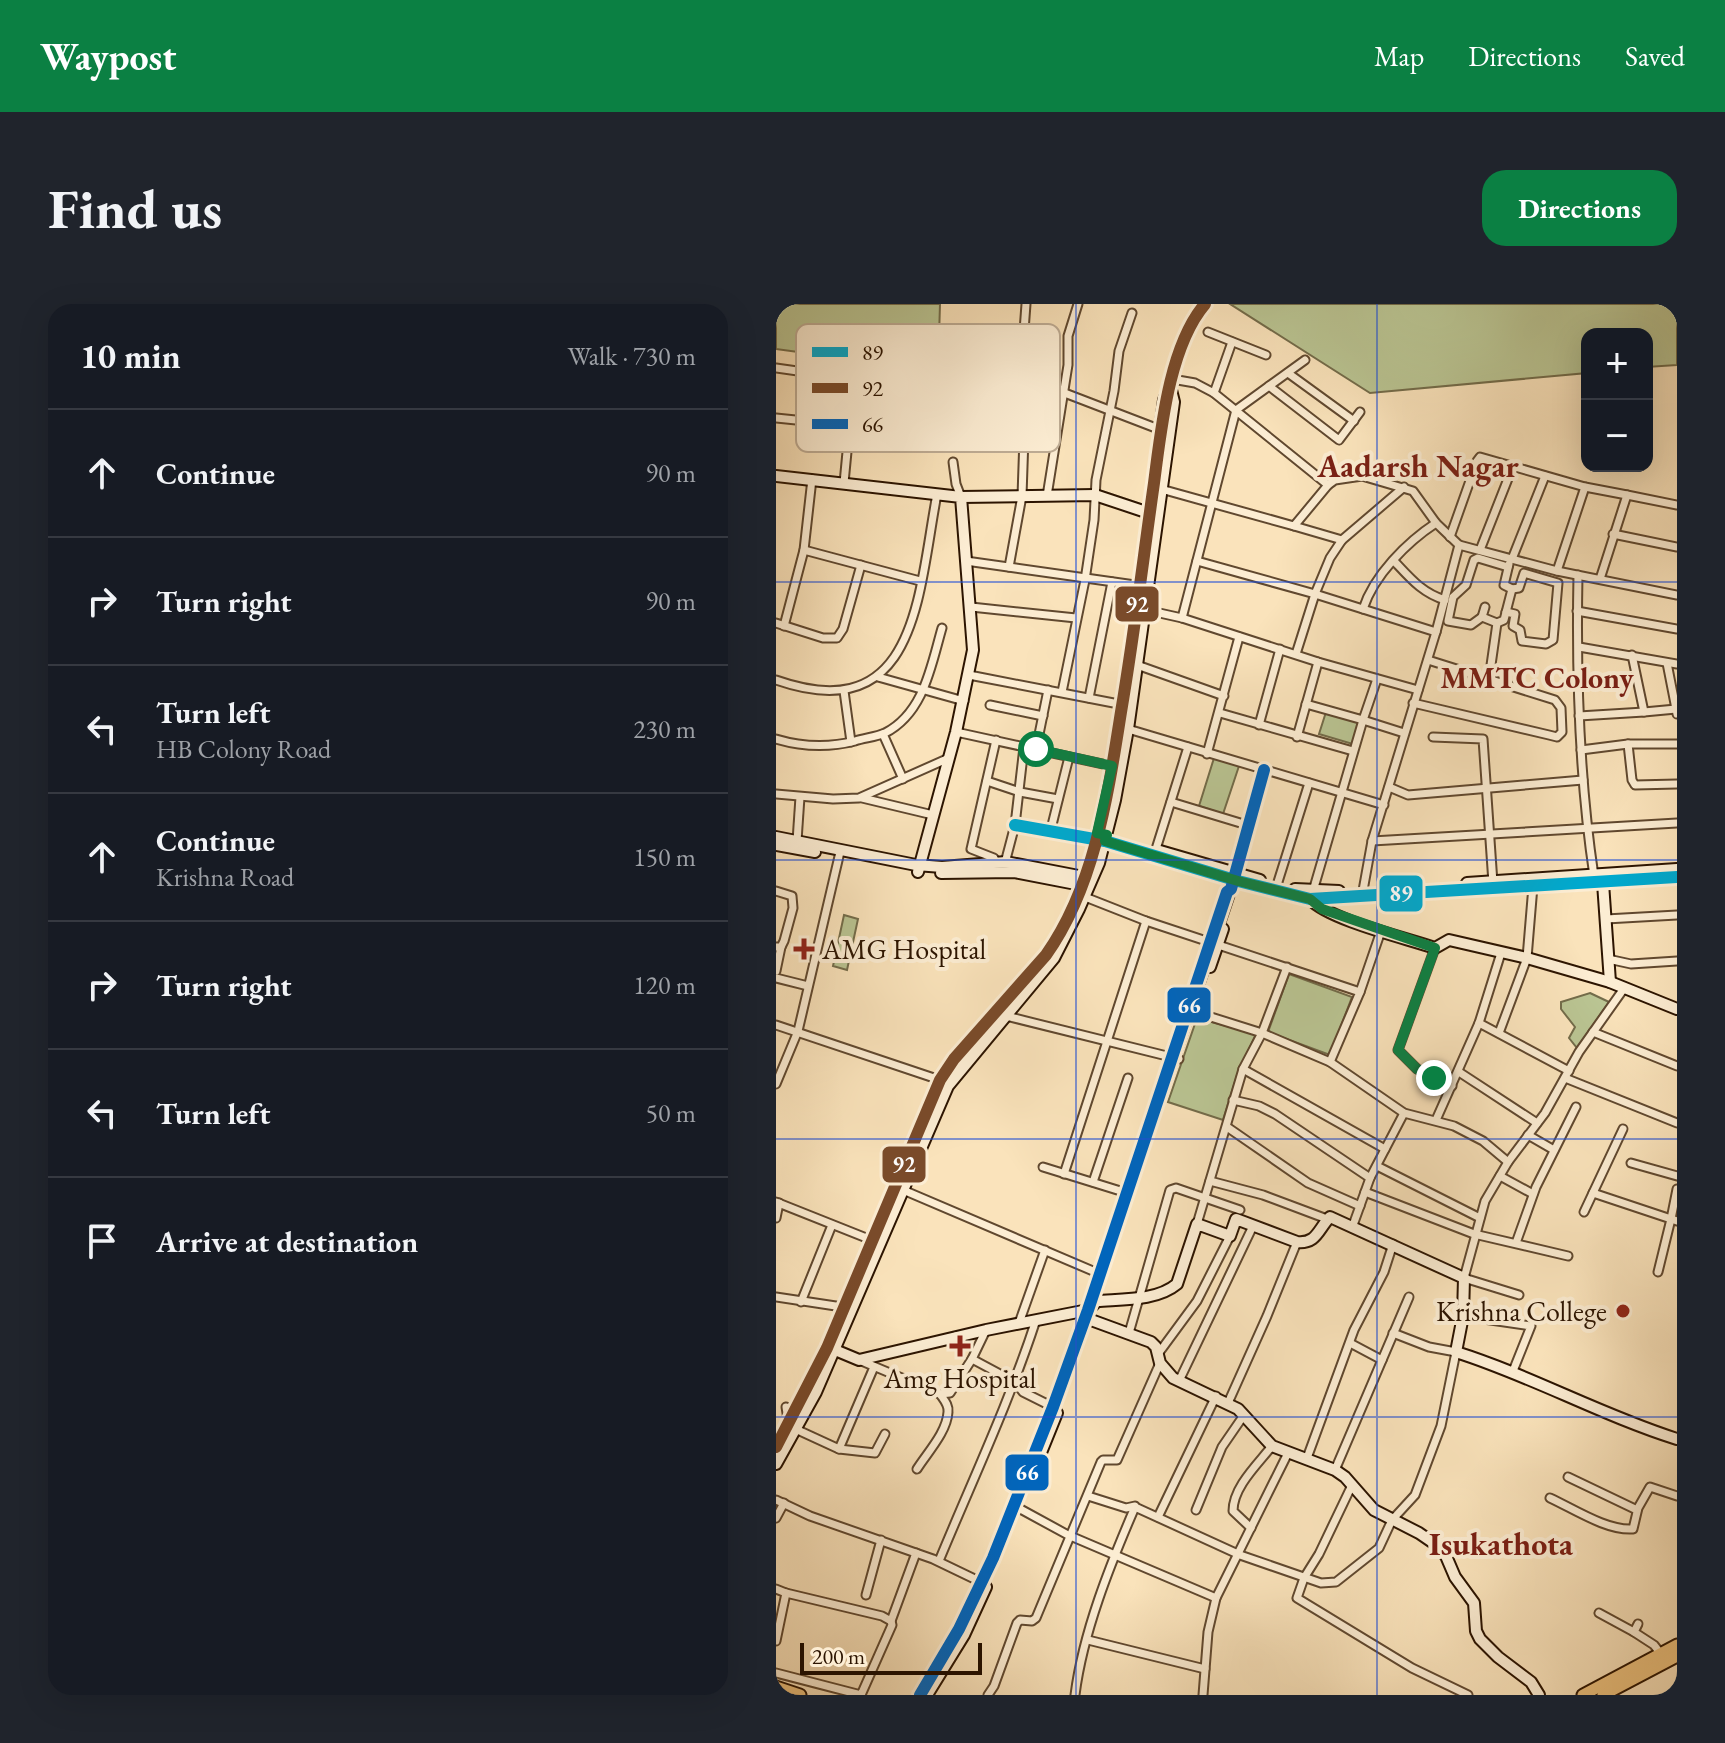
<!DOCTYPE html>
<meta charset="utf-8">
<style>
body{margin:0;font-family:"EB Garamond",serif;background:#20242c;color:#f1f3f6}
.controls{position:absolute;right:24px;top:24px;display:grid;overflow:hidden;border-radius:16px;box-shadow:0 8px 32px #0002}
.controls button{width:72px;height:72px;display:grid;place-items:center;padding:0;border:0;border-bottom:2px solid #363941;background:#171b24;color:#f1f3f6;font:40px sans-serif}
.scale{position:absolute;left:24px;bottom:20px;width:182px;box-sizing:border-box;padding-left:8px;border:4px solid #2c1400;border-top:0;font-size:22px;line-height:28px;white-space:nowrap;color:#2c1400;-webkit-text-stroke:6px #fcedd3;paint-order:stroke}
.stop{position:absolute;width:24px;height:24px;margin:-18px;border:6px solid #0b8043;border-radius:50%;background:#fff}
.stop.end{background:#0b8043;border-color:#fff;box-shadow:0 2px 8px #0008}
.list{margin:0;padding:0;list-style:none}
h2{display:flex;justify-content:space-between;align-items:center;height:104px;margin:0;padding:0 32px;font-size:34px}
h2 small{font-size:26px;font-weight:400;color:#9ea1a6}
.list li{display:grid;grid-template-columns:52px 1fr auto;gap:24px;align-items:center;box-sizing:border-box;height:128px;padding:0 32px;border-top:2px solid #363941}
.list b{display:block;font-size:30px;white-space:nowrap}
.list p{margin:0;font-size:26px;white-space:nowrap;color:#9ea1a6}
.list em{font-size:26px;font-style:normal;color:#9ea1a6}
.icon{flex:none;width:44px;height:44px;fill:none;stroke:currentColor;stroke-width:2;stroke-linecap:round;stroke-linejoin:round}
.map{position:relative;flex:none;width:901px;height:1391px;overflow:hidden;border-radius:24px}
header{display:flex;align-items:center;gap:48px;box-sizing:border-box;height:112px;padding:0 40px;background:#0b8043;color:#fff}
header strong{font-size:38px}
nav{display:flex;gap:44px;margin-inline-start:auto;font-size:28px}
.intro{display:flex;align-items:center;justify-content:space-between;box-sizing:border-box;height:192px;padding:0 48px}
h1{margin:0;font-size:56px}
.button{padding:20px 36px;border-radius:24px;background:#0b8043;color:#fff;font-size:28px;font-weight:700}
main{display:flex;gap:48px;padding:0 48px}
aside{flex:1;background:#171b24;border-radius:24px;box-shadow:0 8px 32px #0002}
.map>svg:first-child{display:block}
.green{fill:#bac593;stroke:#736c4a;stroke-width:2}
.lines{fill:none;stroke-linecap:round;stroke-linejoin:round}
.street-casing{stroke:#60482f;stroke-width:11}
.secondary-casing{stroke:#2c1400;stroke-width:14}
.primary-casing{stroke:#2c1400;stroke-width:15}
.street{stroke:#fcedd3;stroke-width:7}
.secondary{stroke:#fcedd3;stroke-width:10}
.primary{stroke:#edc27e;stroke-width:11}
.bus-1-casing{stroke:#fcedd3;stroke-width:18}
.bus-2-casing{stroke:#fcedd3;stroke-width:18}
.bus-3-casing{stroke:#fcedd3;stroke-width:18}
.bus-1{stroke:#00a9ce;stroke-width:12}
.bus-2{stroke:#7a4b2a;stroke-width:12}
.bus-3{stroke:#0065bd;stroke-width:12}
.route{stroke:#0b8043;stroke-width:10}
.grid{fill:none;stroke:#1d4ed8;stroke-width:2;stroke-opacity:0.55}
.poi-dot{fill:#8f2418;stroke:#fcedd3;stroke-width:3}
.labels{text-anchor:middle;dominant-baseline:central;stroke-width:8;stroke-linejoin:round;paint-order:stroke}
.poi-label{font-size:28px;fill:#2c1400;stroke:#fcedd3;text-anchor:start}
.neighbourhood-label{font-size:30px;font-weight:bold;fill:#7a1f14;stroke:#fcedd3}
.quarter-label{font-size:32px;font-weight:bold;fill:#7a1f14;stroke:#fcedd3}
.key{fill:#fcedd3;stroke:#beac94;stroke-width:2}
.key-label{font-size:22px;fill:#2c1400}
.line-badge{stroke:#fcedd3;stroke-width:3}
.badge-label{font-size:22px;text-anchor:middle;font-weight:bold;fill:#fff}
</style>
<header>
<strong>Waypost</strong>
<nav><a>Map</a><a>Directions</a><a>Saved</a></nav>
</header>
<div class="intro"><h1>Find us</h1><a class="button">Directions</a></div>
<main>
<aside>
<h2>10 min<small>Walk · 730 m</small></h2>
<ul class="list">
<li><svg class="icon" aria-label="ahead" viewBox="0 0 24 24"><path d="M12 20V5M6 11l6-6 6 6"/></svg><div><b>Continue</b></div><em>90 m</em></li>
<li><svg class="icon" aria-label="right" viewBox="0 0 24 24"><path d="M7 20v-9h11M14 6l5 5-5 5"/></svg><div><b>Turn right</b></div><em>90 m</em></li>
<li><svg class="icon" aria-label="left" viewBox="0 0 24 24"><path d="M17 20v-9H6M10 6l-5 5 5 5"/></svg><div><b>Turn left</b><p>HB Colony Road</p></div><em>230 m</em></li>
<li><svg class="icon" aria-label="ahead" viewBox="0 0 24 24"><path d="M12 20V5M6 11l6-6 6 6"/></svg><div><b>Continue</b><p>Krishna Road</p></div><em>150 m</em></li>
<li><svg class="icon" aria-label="right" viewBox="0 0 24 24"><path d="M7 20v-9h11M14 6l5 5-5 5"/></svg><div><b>Turn right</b></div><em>120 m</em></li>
<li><svg class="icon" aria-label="left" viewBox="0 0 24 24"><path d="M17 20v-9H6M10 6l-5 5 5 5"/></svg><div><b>Turn left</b></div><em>50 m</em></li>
<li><svg class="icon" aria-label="arrive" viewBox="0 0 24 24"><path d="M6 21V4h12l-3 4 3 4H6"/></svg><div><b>Arrive at destination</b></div></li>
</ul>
</aside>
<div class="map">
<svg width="901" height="1391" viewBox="0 0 901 1391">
<rect width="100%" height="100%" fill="#fae3bb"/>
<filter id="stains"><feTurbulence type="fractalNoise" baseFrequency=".0025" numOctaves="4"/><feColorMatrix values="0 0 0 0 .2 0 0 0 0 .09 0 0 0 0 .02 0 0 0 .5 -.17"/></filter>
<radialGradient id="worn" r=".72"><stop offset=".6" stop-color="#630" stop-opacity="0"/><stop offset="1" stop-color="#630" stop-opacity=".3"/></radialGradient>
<g class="green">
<polygon points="0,0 164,0 162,67 0,45"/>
<polygon points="454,0 901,0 901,61 871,63 871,30 811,30 811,69 594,89"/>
<polygon points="550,408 587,419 580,441 543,430"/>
<polygon points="438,454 463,462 447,510 423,502"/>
<polygon points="68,611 82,615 71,666 57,662"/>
<polygon points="513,670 576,693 554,751 492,728"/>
<polygon points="814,689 833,698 801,744 793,734 799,723 785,705 785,698"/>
<polygon points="421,714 480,730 461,771 447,816 392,798"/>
</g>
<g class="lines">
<g class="street-casing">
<g id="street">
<polyline points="432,28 490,51"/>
<polyline points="0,64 78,75 169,81 249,80 286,88 385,126"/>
<polyline points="512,69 578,117"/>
<polyline points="396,75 419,79 438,89 552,181 559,176 586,172 637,187 660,219 683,241 660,328 596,537 586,592"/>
<polyline points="395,78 416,18 429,0"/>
<polyline points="244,81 250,0"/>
<polyline points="493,82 563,136 584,108"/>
<polyline points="438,89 456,38"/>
<polyline points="0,114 167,131 231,130 248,133 252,125 254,82"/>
<polyline points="177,158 180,180 185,193"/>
<polyline points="68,179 78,75"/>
<polyline points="385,185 518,222 552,181"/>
<polyline points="271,192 292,61 292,32 302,0"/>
<polyline points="518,222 566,236 628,183"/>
<polyline points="837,230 901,243"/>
<polyline points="674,233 701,157 704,153 809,183 851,191"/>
<polyline points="683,241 781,267 901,291"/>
<polyline points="28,246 144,277"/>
<polyline points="704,246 737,162"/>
<polyline points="736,255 769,172"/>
<polyline points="190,257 366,282"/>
<polyline points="421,257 539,290 554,254 566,236"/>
<path d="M618,257C634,274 646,289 669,296"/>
<polyline points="233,263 246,192 248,133"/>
<polyline points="781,267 809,183"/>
<path d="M802,271C800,371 803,473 818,572"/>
<polyline points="824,275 851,191 901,201"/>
<polyline points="195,303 300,314"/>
<polyline points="709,303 706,313 721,319 728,316 736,285 728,281 733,260"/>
<polyline points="361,304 406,314 542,358 642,386"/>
<path d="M587,305C598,271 631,238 660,219"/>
<polyline points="801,307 901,325"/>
<polyline points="730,308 739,310 737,322 744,326 746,337 770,340 777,336 782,279 748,269 743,284 736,285"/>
<polyline points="706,313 695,321 672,317 677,293 690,281 698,256 702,254 732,263"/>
<polyline points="406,314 460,106 529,56"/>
<polyline points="0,319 47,334 61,334 67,325 85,261"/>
<polyline points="8,322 28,246 36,175"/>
<polyline points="803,343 901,360"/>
<polyline points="520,350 539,290 660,328"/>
<polyline points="856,351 868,408 900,405"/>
<polyline points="891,359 901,410"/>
<polyline points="361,361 448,392"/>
<polyline points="193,371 348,401"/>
<polyline points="102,373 188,397"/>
<polyline points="713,375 721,319"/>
<path d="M0,376C142,426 142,289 161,190"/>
<polyline points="68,387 75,438"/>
<polyline points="286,388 309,276 318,216 320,176 338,87 343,47 356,9"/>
<polyline points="313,394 336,278"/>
<polyline points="637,399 773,431 781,433 786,428 785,404 779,396 652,356"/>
<polyline points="530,400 587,416 601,375"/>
<polyline points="214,401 267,412"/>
<polyline points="444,409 577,447"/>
<polyline points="803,412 868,408"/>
<polyline points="483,421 504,345"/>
<polyline points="352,425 608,501"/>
<polyline points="180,428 336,462"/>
<polyline points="107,430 127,475"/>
<polyline points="521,433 542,358"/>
<polyline points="657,433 707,435 717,579"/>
<path d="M0,435C27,443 52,444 79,437C88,434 100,433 109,429C148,409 155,362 166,324"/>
<polyline points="852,440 856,476 859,481 901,480"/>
<polyline points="260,445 272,386"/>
<polyline points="805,446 852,440 901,440"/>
<polyline points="431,450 463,333"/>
<polyline points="211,477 244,488 282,495"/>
<polyline points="613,483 632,491 807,476"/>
<polyline points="0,490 57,495 83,494 173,454"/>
<polyline points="86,494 157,511"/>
<polyline points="395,498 471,521"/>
<polyline points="239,521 319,535"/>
<polyline points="274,529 293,453"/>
<polyline points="21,537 24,493"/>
<polyline points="596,537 901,519"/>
<polyline points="380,545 412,443"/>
<polyline points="220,559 218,554 195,545 220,436"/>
<polyline points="229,559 239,521 248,443"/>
<polyline points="460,569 488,466"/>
<polyline points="501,581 533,479"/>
<polyline points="0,587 16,592 17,604 8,637 5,643 0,643"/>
<polyline points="537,587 587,416 628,429"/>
<polyline points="309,593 370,617 584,688 554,758 486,729 419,708"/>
<polyline points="830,615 901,611"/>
<polyline points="659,644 622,746 641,765 676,782"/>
<polyline points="832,655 855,660 901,657"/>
<polyline points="0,667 5,643"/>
<polyline points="0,674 32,682"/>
<polyline points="584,688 605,627"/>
<polyline points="226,711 403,755"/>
<polyline points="703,719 793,767"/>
<polyline points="0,721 164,776"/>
<polyline points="817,728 901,762"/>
<polyline points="723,729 751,654 757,582"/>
<polyline points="554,758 628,809 678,822 707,837 732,858"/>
<polyline points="467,765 609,845"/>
<polyline points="683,768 761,819"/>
<polyline points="789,774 901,819"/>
<polyline points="0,780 22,727 64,548"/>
<polyline points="457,796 483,802 499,810 594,874"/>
<polyline points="660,816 703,719 725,649"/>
<polyline points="451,823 532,879 584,902"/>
<polyline points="752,831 778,846"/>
<polyline points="855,859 901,872"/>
<polyline points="601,862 704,914"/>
<polyline points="267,863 351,889"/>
<polyline points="288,870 370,617"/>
<polyline points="724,872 757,890"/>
<polyline points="434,877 487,891 551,915"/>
<polyline points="317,878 352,774"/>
<polyline points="901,885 895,915 901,917"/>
<polyline points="127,886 324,970"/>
<polyline points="589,888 698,930 792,952"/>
<polyline points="817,889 895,915 882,968"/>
<polyline points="0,898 98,937"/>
<polyline points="808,908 847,825"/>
<polyline points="0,914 3,899"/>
<polyline points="421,920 467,765 486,729 511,663"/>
<polyline points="576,924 594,874 628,809"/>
<polyline points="740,939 760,883 800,803"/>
<polyline points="743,991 688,974 709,897 732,858 769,809 803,748 849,683"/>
<polyline points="0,993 73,1004"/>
<polyline points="25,998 56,921"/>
<polyline points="687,1012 755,1022 737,1067"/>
<polyline points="243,1019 269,946"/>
<polyline points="353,1029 394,886 400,884 464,906"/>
<polyline points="574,1039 606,1056"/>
<polyline points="382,1050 421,997 454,932"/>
<polyline points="196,1055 239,1078 247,1088 277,1103"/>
<polyline points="83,1056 164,1090 174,1089 196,1055 210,1026"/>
<polyline points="403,1077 477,922"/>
<polyline points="452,1099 491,1012 521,938"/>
<polyline points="10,1103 13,1122 63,1145 99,1149 109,1130"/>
<polyline points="63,1145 98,1063"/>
<polyline points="531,1154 578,1026 608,968 617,940"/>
<path d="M141,1165C151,1149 171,1128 172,1108C173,1101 168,1096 164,1090"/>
<polyline points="559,1166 633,993"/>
<polyline points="792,1173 861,1206"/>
<polyline points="576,1181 543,1250 528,1274 521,1294 636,1364 692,1391"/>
<polyline points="312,1192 350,1204 359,1202"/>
<path d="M774,1194C798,1205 831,1227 857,1225L862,1204L874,1183L901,1192"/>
<polyline points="0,1196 34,1212 157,1255 209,1280"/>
<polyline points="237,1201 292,1231 440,1294"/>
<polyline points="420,1206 446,1143 468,1111"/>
<polyline points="382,1213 440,1092"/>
<polyline points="0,1214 8,1199"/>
<path d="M475,1224L457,1207C457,1183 482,1160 496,1142"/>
<path d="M163,1257C196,1177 233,1099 260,1016"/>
<polyline points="0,1285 10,1289 0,1337"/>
<polyline points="90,1291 105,1236"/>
<polyline points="823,1309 858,1328"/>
<polyline points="115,1317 140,1249"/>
<polyline points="862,1320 858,1328 878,1341 885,1350"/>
<polyline points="312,1336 429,1365"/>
<polyline points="0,1369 85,1391 116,1321 115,1317 106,1312 10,1289"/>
<polyline points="212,1391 218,1382 241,1319 244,1316 256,1317 260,1314 325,1158 327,1156 341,1156 384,1059"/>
<path d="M299,1391C307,1328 334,1261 359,1203L464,1251L545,1279L560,1278L603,1244L616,1216L639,1191L665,1122L680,1048L653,1043L617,1029"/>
<polyline points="427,1391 432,1328 440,1294 512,1149"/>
</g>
</g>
<g class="secondary-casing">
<g id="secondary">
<polyline points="0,172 185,193 197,346 180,428 142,568"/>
<polyline points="185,193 319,191 373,209"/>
<polyline points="362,298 388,96 394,82"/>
<polyline points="0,533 140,561 166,563 230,558 308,573"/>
<polyline points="324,536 462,577 534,595 901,573"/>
<polyline points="0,541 39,548"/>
<polyline points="384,547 484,576"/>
<polyline points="165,569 238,568 305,581"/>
<polyline points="691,579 901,565"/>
<polyline points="827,579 834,678"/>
<polyline points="519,585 563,587"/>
<path d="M535,592L534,595C553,616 630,634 659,644L673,636L751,654L834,678L901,705"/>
<polyline points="434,663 447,625"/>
<polyline points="315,1016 375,1038 380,1043 384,1059 397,1074 462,1105 496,1142 559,1166 569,1173 598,1206 643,1229 659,1240 670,1252 679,1273 698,1299 700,1327 704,1335 722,1353 755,1378 763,1391"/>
<path d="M59,1046L83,1056L210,1026L312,1006L321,997C346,995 381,997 401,980L421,920L454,932L460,915L521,938C541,940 542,925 554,913L688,974L687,1012L680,1048C756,1072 825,1111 901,1135"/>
<path d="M0,1143L51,1044L164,776L178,755L270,651C331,565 344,421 359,318"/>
<polyline points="0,1160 40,1088 172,782 278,654 303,605 323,559 339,496 352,425 398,98 394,82"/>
<polyline points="260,1161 281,1109"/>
<polyline points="144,1391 183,1325 217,1254 277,1103 312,1006 460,569"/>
<polyline points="151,1391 188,1331 210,1283"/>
</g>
</g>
<g class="primary-casing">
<g id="primary">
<polyline points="0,1383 24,1391"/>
<polyline points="807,1391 901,1341"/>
<polyline points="827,1391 901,1352"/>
</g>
</g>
<use href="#street" class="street"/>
<use href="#secondary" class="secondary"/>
<use href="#primary" class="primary"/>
<g class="bus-1-casing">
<polyline id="bus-1" points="239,521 329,537 462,577 534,595 901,573"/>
</g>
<g class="bus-2-casing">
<path id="bus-2" d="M0,1143L51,1044L164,776L178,755L270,651C319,582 332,490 345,408C358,332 367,256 378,179C385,126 393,42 429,0"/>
</g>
<g class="bus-3-casing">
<polyline id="bus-3" points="144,1391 183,1325 217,1254 277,1103 312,1006 451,588 455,585 488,466"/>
</g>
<use href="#bus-1" class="bus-1"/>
<use href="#bus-2" class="bus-2"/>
<use href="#bus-3" class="bus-3"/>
</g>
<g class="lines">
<polyline class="route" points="260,445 336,462 321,529 331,531 329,537 462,577 534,595 546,605 659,644 622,746 641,765 658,774"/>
</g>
<path class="grid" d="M300,0V1391M601,0V1391M0,278H901M0,556H901M0,835H901M0,1113H901"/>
<g class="poi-dot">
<path d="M24 633h8v8h8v8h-8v8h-8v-8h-8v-8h8z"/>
<circle cx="847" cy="1007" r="8"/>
<path d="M180 1030h8v8h8v8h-8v8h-8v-8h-8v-8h8z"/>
</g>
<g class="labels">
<g class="poi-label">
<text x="46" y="645">AMG Hospital</text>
<text x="831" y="1007" text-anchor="end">Krishna College</text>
<text x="184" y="1074" text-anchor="middle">Amg Hospital</text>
</g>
<g class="neighbourhood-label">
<text x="761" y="373">MMTC Colony</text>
</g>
<g class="quarter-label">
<text x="642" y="162">Aadarsh Nagar</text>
<text x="725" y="1240">Isukathota</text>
</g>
</g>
<rect x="20" y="20" width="264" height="128" rx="12" class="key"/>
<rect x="36" y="43" width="36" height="10" fill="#00a9ce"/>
<rect x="36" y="79" width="36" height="10" fill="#7a4b2a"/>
<rect x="36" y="115" width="36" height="10" fill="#0065bd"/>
<g class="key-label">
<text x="86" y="56">89</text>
<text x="86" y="92">92</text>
<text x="86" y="128">66</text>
</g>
<g class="line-badge">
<rect x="338" y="281" width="46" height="38" rx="8" fill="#7a4b2a"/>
<rect x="602" y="570" width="46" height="39" rx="8" fill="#00a9ce"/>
<rect x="390" y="682" width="46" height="38" rx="8" fill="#0065bd"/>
<rect x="105" y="841" width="46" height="39" rx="8" fill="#7a4b2a"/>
<rect x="228" y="1149" width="46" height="39" rx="8" fill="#0065bd"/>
</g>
<g class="badge-label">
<text x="361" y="308">92</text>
<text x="625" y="597">89</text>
<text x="413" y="709">66</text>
<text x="128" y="868">92</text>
<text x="251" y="1176">66</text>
</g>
<rect width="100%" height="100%" filter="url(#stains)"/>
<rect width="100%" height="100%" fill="url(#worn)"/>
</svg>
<div class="controls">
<button>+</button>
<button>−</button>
</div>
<div class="scale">200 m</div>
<div class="stop" style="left:260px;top:445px"></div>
<div class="stop end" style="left:658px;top:774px"></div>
</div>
</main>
